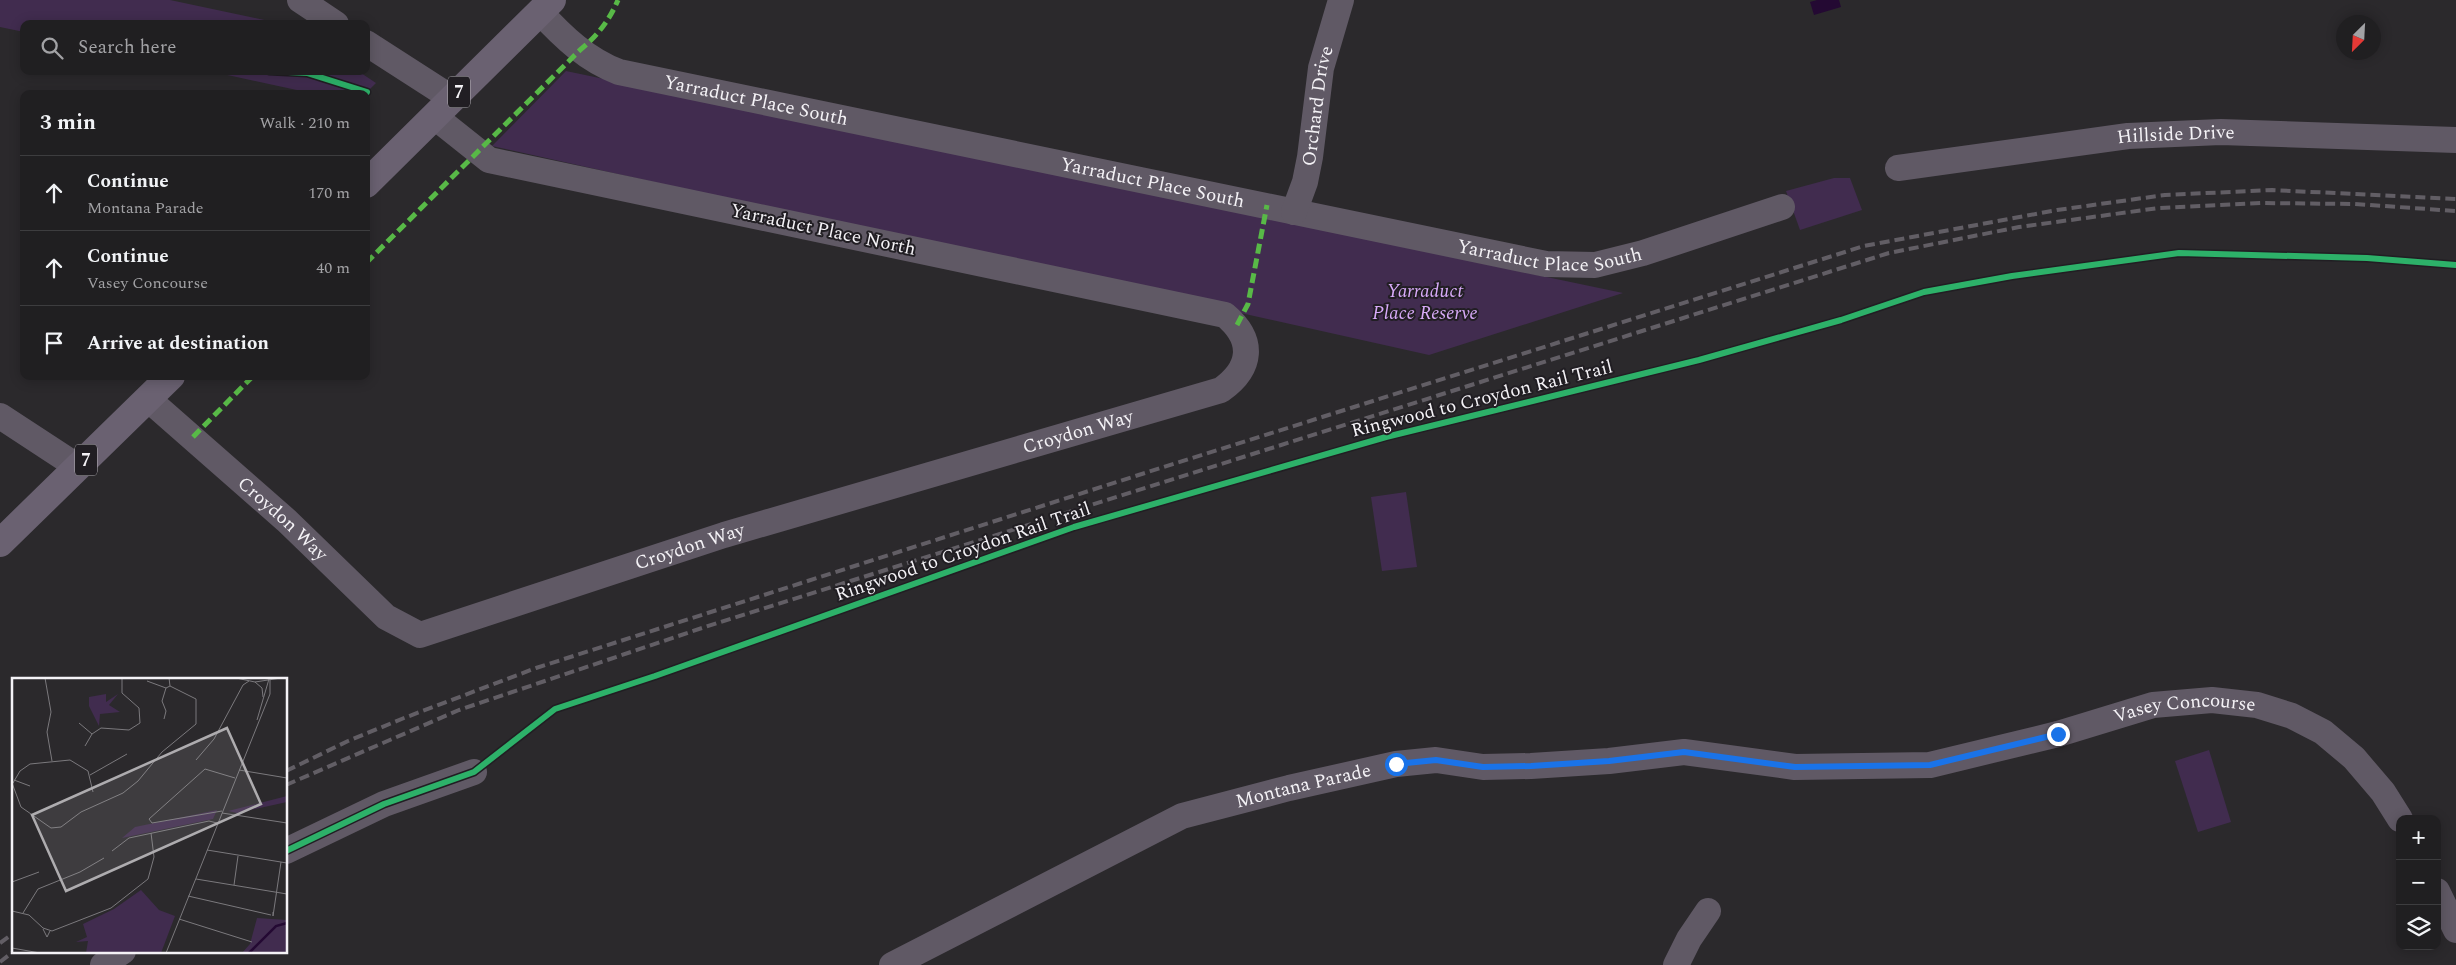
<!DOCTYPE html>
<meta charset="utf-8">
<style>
body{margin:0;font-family:Spectral,serif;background:#2d2c2e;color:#f1f3f6}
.controls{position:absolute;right:15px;bottom:15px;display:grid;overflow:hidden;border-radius:10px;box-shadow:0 2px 12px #0003}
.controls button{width:45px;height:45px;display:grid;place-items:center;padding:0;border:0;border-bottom:1px solid #3d3d3f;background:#201f21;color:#f1f3f6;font:25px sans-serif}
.compass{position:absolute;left:2336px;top:15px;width:45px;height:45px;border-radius:50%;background:#201f21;box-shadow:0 2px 12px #0003;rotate:204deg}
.stop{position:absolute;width:15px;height:15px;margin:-11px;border:4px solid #1a73e8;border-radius:50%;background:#fff}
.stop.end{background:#1a73e8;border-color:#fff;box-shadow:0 1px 5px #0008}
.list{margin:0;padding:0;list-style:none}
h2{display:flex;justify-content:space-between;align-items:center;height:65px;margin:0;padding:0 20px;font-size:21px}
h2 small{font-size:16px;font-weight:400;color:#a2a2a5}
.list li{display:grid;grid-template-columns:32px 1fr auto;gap:15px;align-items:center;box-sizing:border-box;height:75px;padding:0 20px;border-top:1px solid #3d3d3f}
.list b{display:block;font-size:19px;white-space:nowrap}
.list p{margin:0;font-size:16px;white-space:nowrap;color:#a2a2a5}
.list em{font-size:16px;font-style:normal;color:#a2a2a5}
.icon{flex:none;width:28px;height:28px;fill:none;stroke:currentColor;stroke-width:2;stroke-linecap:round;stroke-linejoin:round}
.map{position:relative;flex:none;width:2456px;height:965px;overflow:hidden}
.search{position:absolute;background:#201f21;box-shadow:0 2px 12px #0003;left:20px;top:20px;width:350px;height:55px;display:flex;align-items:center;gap:12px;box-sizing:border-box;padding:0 18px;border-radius:10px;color:#a2a2a5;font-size:19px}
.panel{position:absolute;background:#201f21;box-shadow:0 2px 12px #0003;left:20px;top:90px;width:350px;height:290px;border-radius:10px}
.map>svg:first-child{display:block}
.green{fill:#412c4f}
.water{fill:#240933}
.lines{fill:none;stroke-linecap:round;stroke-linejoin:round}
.minor{stroke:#605965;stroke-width:26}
.major{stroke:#6a6171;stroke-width:28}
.rail{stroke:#625e65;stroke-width:4;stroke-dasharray:10 5;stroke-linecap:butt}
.quiet{stroke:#58b947;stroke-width:5;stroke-dasharray:10 5;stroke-linecap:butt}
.cycleway-casing{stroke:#211e23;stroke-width:9}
.cycleway{stroke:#2db169;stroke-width:6}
.route{stroke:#1a73e8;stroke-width:6}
.labels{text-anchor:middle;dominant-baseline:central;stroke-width:4;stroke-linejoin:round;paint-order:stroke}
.shield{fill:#211e23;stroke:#b5b2b7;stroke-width:1}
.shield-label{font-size:18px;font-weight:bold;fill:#f4f2f6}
.street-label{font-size:19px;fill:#f4f2f6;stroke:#211e23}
.park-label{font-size:19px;font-style:italic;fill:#d8abf9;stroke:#211e23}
.inset-river{fill:none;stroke:#240933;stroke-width:2.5}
.inset-road{fill:none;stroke:#7b797d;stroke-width:1}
.view{fill:#aeacaf;fill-opacity:0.15;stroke:#aeacaf;stroke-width:2.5}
.inset-edge{fill:none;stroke:#f4f2f6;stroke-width:2.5}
</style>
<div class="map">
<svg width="2456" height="965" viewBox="0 0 2456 965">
<rect width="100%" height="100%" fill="#2b292c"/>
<g class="green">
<polygon points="0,0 170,0 283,24 24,24 24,32 0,27"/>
<polygon points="209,71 358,71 376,83 365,94 315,94"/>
<polygon points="566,71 1623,293 1429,355 492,146"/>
<polygon points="1834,178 1850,178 1862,210 1800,230 1786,191"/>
<polygon points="1406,492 1417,567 1382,571 1371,497"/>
<polygon points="2209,750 2231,822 2198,832 2175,761"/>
</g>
<polygon class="water" points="1817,0 1839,0 1841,7 1814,15 1810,2"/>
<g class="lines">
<g class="minor">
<polyline points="300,0 336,24"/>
<path id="s1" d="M540,12C563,37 587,60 619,72L1546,264L1595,265L1643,253L1782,207"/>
<polyline points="366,43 453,99"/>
<path id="s2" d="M1898,168L2128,136L2221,132L2456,140"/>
<path id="s3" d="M1294,212L1305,182L1310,157L1321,68L1341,0"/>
<path id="s4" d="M148,399L287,521L386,617L420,635L724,535L1221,390C1252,368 1255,340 1225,315L489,160L435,117"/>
<polyline points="0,416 78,467"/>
<polyline points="286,851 384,804 474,772"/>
<polyline points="2437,891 2456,930"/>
<polyline points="103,965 123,951"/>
<path id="s5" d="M892,965L1182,816L1289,788L1396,764L1436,760L1483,767L1531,766L1609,761L1684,752L1795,767L1930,765L2058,734L2153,705L2212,700L2257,705L2292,716L2323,732L2354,758L2383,792L2400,819"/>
<polyline points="1676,965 1689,939 1708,911"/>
</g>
<g class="major">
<polyline points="366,184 552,0"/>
<polyline points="0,543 171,376"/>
</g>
<g class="rail">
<polyline points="286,771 348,741 404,718 536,668 1148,472 1864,246 2057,210 2165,195 2272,190 2456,199"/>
<polyline points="286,785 459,710 705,627 1889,253 2019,227 2159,208 2261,203 2355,204 2456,211"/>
<polyline points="0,943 14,933"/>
<polyline points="0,962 14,951"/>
</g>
<g class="quiet">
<path d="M366,263L580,50C597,36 609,21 618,0"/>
<polyline points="1237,325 1248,304 1267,205"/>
<polyline points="193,437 253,376"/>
</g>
<g class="cycleway-casing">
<g id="cycleway">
<polyline points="269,71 307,73 367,92"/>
<polyline points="286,851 384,804 474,772 555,709 655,676 1074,527 1386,437 1699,360 1841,320 1924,292 2012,276 2179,253 2367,258 2456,265"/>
</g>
</g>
<use href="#cycleway" class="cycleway"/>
</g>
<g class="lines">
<polyline class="route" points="1396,764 1436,760 1483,767 1531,766 1609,761 1684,752 1795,767 1930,765 2058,734"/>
</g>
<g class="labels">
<g class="shield">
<rect x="448" y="76.5" width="22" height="31" rx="4"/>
<rect x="75" y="444.5" width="22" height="31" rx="4"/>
</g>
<g class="shield-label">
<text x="459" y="92">7</text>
<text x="86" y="460">7</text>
</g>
<g class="street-label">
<text stroke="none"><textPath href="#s1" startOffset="240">Yarraduct Place South</textPath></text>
<text stroke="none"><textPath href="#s3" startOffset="109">Orchard Drive</textPath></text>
<text stroke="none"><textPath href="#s2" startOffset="280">Hillside Drive</textPath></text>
<text stroke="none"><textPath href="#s1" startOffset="645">Yarraduct Place South</textPath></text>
<text transform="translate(823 230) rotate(12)">Yarraduct Place North</text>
<text stroke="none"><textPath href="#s1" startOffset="1050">Yarraduct Place South</textPath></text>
<text transform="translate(1482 399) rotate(-14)">Ringwood to Croydon Rail Trail</text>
<text stroke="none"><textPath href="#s4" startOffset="1050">Croydon Way</textPath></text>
<text stroke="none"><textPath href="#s4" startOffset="180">Croydon Way</textPath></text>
<text stroke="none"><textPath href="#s4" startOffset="645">Croydon Way</textPath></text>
<text transform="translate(963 552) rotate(-19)">Ringwood to Croydon Rail Trail</text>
<text stroke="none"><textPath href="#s5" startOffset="1345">Vasey Concourse</textPath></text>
<text stroke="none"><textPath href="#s5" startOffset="451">Montana Parade</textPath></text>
</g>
<g class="park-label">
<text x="1425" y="291">Yarraduct<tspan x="1425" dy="22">Place Reserve</tspan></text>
</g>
</g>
<g transform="translate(12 678)">
<rect width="275" height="275" fill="#2b292c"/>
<path d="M94,16V24L106,16L97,27L108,34L88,36L87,48L77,28V19ZM275,118V124L225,135L216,133ZM205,132L201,141L110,160L123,149ZM129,212L147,232L163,238L149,275H74L76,263L64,264L75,259L71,246L102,231ZM245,240L275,242V275H230L238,266Z" fill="#412c4f"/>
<path class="inset-river" d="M237,275L264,248L275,245"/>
<path class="inset-road" d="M33,0L39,34L35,54L40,83M224,0L243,4L269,0M135,3L154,10M243,4L250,10L251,19M152,41L154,33L150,23L154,10L158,8L157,0M245,42L257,1M67,45L80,56M73,68L80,56L89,50L117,52L128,45L127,30L110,15V0M184,82L202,61L231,7L237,3M227,92L275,100M78,97L115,76M2,102L18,108M0,105L9,129L39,150L49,149L69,134L111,115L126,103L150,74L184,46V21L158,8M1,105L8,93L18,86L58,82L76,93L81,114M210,133L140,145L137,141L193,91L223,100M210,135L275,145M195,172L275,185M100,173L117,160L197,143L205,145M184,201L275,216M0,204L27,194M222,207L226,178M176,218L259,237M0,233L17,237L31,250L40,253L99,230L136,201L142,179L139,155M261,234V238L269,184M11,235L26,211L68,194L92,180M167,241L240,264M31,251L35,259L38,253M0,270L28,275M154,275L258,16V0"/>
<path class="view" d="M215,50L249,126L54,213L20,137Z"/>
<rect width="275" height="275" class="inset-edge"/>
</g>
</svg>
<div class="controls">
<button>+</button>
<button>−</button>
<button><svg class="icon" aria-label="layers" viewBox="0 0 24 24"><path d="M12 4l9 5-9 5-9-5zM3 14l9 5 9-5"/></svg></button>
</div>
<svg class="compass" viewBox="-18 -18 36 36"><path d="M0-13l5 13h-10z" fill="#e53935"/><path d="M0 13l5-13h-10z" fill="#a2a2a5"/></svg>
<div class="stop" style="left:1396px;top:764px"></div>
<div class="stop end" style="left:2058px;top:734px"></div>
<div class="search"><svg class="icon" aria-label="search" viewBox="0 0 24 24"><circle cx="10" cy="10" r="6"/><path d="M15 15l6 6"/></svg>Search here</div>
<section class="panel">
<h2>3 min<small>Walk · 210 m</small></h2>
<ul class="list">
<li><svg class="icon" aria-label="ahead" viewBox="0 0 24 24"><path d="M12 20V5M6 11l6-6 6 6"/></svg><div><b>Continue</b><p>Montana Parade</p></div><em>170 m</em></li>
<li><svg class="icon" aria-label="ahead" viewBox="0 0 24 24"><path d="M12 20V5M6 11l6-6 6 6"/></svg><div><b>Continue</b><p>Vasey Concourse</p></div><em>40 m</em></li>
<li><svg class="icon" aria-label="arrive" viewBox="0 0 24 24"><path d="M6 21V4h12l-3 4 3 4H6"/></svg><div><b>Arrive at destination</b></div></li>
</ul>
</section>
</div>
